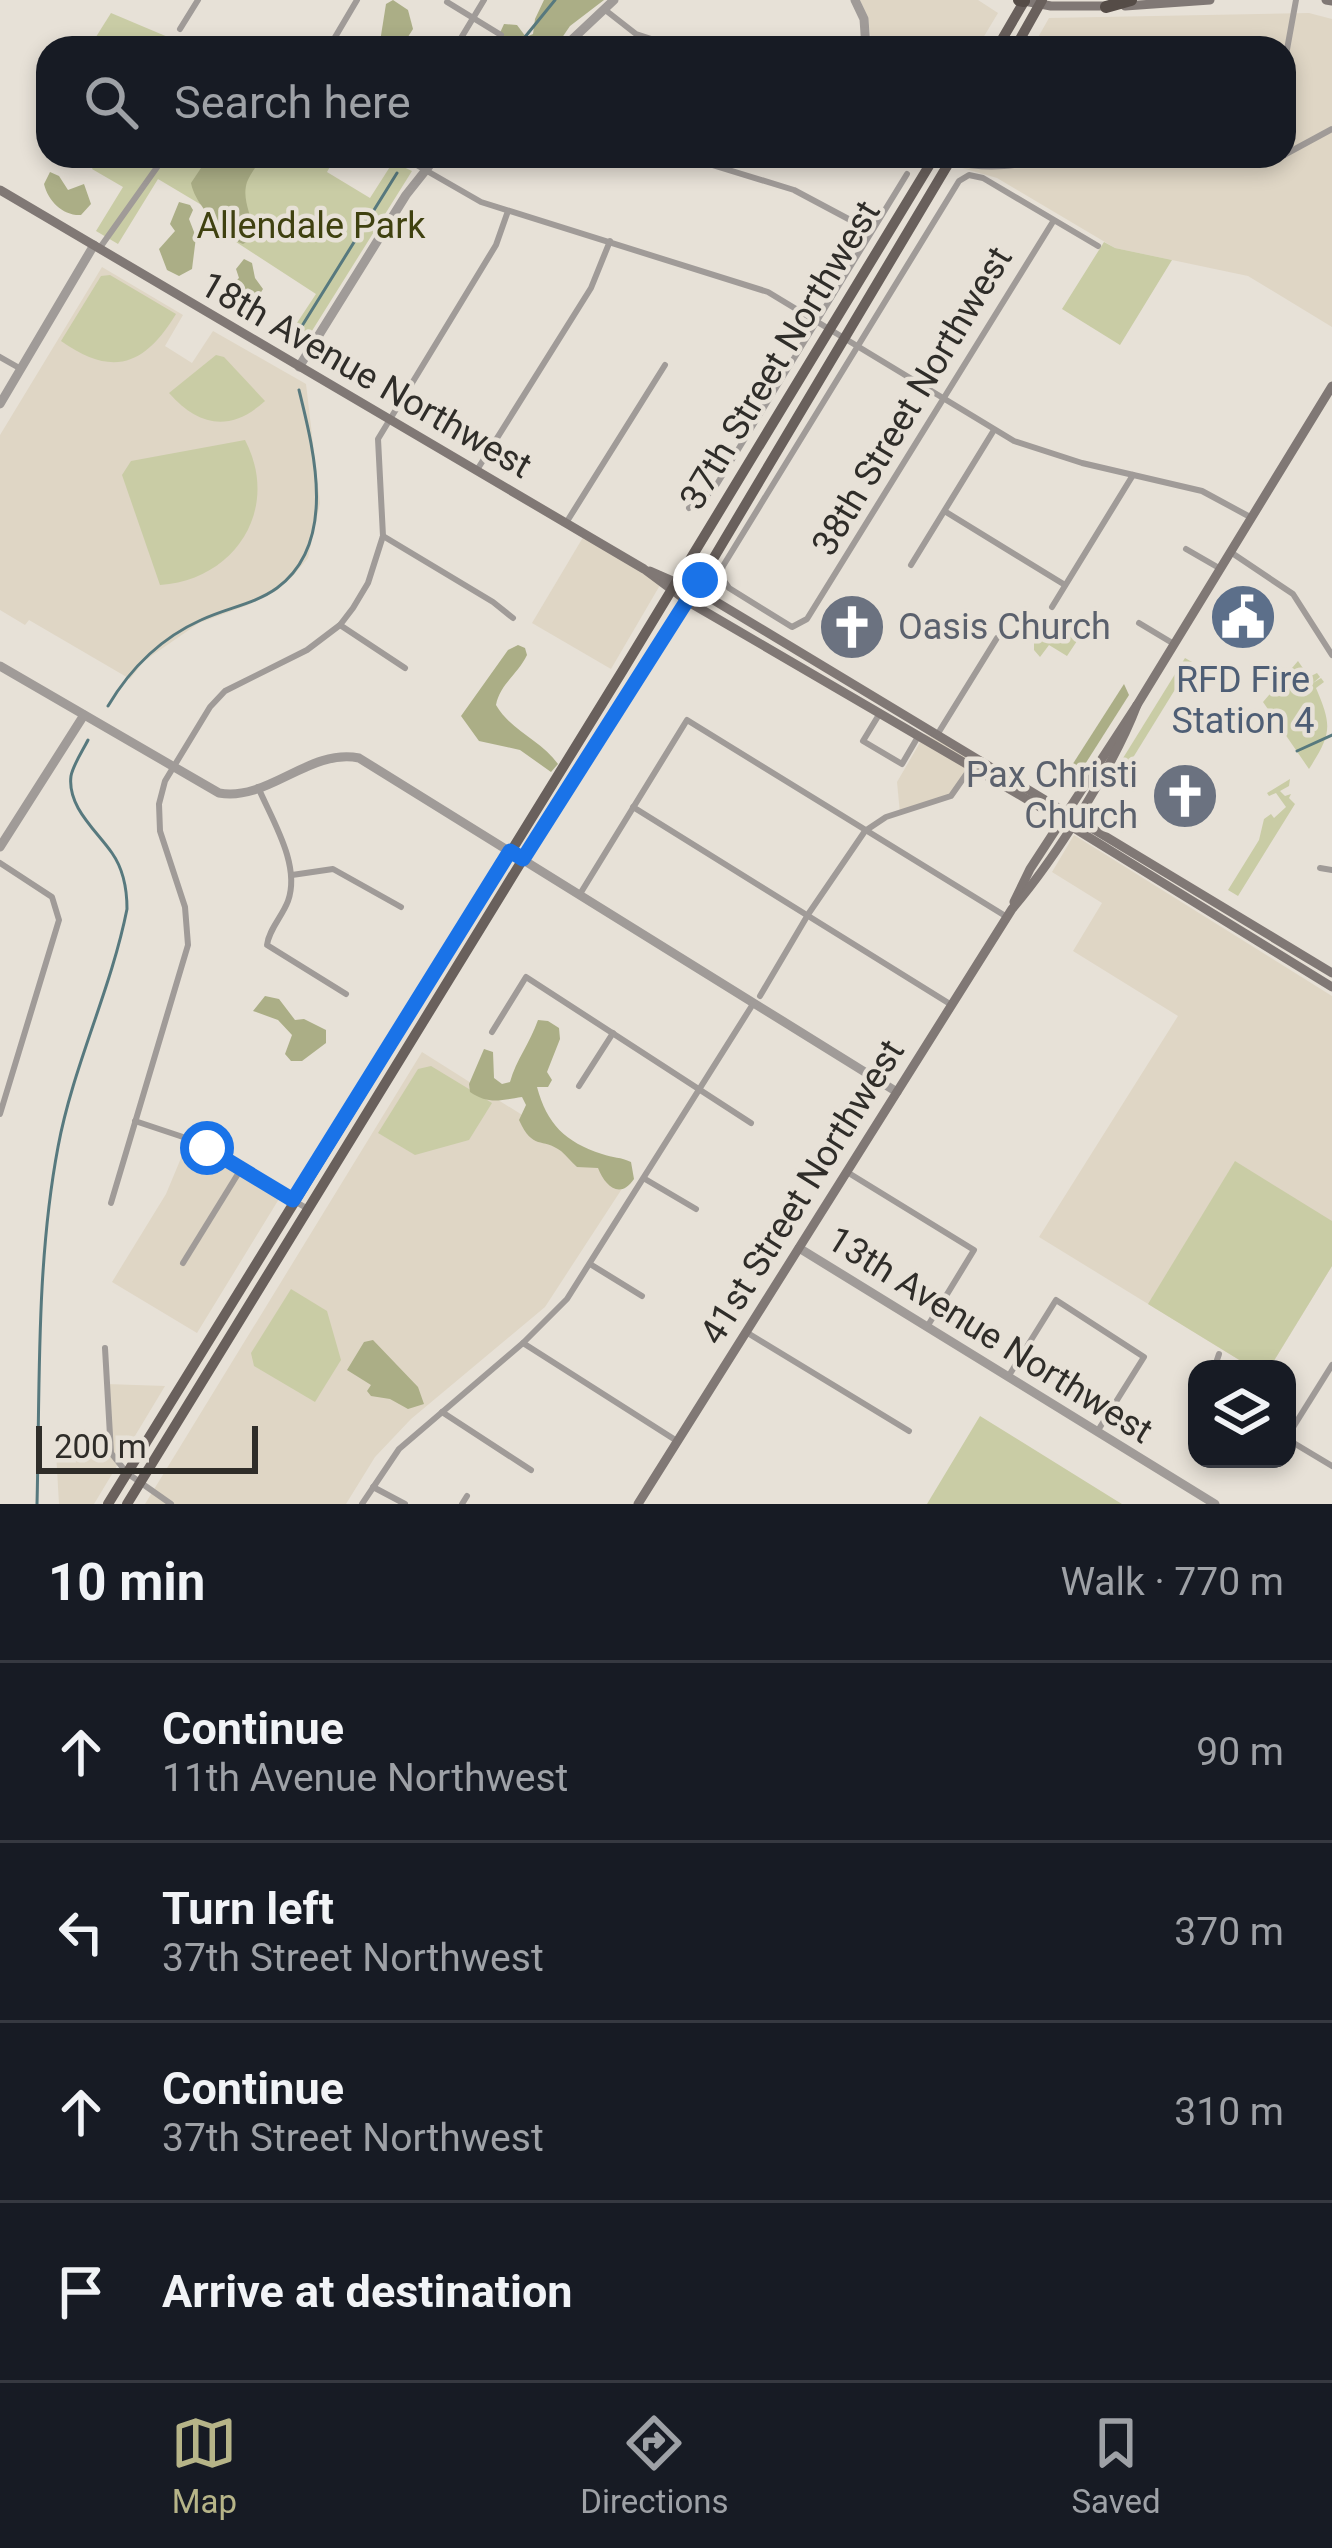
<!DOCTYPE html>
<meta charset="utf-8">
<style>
body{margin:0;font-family:Roboto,sans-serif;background:#242831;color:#f1f3f6}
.controls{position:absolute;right:36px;bottom:36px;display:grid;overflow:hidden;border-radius:24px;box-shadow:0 6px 18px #0003}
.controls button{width:108px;height:108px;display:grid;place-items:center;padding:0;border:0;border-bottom:3px solid #363941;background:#171b24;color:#f1f3f6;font:60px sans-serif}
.scale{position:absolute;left:36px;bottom:30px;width:222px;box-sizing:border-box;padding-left:12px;border:6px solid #2f2d29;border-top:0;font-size:33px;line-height:42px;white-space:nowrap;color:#2f2d29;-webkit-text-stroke:9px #e7e1d7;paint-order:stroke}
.stop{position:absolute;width:36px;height:36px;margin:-27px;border:9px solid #1a73e8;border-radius:50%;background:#fff}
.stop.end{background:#1a73e8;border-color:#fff;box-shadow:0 3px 12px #0008}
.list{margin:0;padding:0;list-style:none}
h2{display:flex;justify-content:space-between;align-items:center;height:156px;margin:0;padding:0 48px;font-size:51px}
h2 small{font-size:39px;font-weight:400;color:#9ea1a6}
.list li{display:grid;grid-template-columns:78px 1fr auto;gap:36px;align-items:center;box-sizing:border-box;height:180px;padding:0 48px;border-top:3px solid #363941}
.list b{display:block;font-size:45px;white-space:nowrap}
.list p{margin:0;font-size:39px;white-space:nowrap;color:#9ea1a6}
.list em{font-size:39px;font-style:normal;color:#9ea1a6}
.icon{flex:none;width:66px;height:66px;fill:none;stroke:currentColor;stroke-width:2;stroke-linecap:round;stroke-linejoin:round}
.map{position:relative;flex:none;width:1332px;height:1504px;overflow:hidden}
.search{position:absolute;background:#171b24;box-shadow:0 6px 18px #0003;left:36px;right:36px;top:36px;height:132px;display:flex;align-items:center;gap:30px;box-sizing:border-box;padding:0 42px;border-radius:36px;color:#9ea1a6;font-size:45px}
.sheet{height:876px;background:#171b24}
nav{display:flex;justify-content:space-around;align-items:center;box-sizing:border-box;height:168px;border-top:3px solid #363941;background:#171b24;font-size:33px;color:#9ea1a6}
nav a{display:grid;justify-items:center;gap:6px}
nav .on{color:#b6b488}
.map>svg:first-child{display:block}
.built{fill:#dfd6c5}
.green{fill:#c9cca5}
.forest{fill:#abae86}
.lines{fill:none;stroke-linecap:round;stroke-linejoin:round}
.stream{stroke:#57797e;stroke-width:3}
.minor{stroke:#a09b98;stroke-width:6}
.tertiary{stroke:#a09b98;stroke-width:9}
.secondary{stroke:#807875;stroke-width:9}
.primary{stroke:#69605c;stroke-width:10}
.motorway{stroke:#554c47;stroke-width:12}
.route{stroke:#1a73e8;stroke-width:15}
.labels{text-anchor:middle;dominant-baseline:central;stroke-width:9;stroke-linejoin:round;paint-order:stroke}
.park-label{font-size:36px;fill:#3f4110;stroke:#e7e1d7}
.street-label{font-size:36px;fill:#2f2d29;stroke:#e7e1d7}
.worship-label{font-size:36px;fill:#5b616d;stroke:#e7e1d7;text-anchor:start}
.service-label{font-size:36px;fill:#4e5e75;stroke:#e7e1d7}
</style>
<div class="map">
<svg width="1332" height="1504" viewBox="0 0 1332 1504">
<rect width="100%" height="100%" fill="#e7e1d7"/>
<g class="built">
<polygon points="860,0 978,0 998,13 977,48 872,48 868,18"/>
<polygon points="1309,13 1332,19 1332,327 1248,276 1115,248 997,178 962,168 969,156 1284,156 1284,48 1032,48 1049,18"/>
<polygon points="102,267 183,315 165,346 192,363 213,331 306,384 320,503 308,558 292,577 276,591 248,605 199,623 144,661 130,679 29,620 25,625 0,610 0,435"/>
<polygon points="585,534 663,580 611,669 532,623"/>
<polygon points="925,734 977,758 951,796 900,813 897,782"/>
<polygon points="1074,835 1332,996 1332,1266 1269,1369 1254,1369 1039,1237 1178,1016 1073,951 1102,903 1052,872"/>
<polygon points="422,1052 627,1181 545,1307 411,1419 375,1457 346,1504 145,1504"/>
<polygon points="189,1139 282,1194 197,1333 112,1282 166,1194"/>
<polygon points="106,1384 165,1386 94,1504 59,1504 56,1452 111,1452"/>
</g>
<g class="green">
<polygon points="111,13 194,48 89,48"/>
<polygon points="99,156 336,156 327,172 370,198 393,162 412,171 300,350 285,341 316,294 213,227 220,216 158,179 118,244 96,231 123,187 92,169"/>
<polygon points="1104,242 1115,248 1172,260 1120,345 1062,309"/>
<path d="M110,275L176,314C145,365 113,378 61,341L101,276Z"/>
<path d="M216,355L224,357L265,401C230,433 198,426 169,393Z"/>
<path d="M245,440C281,509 235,580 160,585L122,475L131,461Z"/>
<polygon points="1042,619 1077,641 1067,656 1049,645 1040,657 1034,650 1034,638 1044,642 1033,635"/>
<polygon points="1185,658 1192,662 1126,769 1120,763"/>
<path d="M1298,661L1309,677L1317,673L1320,677L1313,683L1321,678L1324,682L1316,688C1332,726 1332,733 1309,769L1263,702Z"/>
<polygon points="1290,779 1289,786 1280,791 1285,796 1291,794 1289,798 1295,804 1238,896 1228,890 1259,840 1264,819 1271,814 1274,818 1286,807 1276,793 1269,796 1267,793"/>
<polygon points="431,1066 492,1103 469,1140 415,1155 378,1133 418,1069"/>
<polygon points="1235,1161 1332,1221 1332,1266 1269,1369 1254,1369 1148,1304"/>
<polygon points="291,1289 327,1311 341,1360 315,1402 254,1366 251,1353"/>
<polygon points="980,1416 1117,1501 1122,1504 927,1504"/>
</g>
<g class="forest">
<polygon points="393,0 408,10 413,29 401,48 379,48 386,4"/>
<polygon points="544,0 604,0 570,26 555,48 493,48 504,24 517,25 526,37 533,34 535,19"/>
<path d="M209,156H263C258,164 250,174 247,182C240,204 258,221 250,240L243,244L219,234C211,214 195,203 191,183Z"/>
<path d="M50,172L59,176L68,190L84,184L91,204L81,215C63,216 48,201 44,184Z"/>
<polygon points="179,202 190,205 193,210 189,219 196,237 192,269 179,276 167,270 159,249 175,231 170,224"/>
<polygon points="244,259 252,263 255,278 263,289 249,311 240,311 221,294 239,278 236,269"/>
<path d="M518,645L525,648L527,655C518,674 500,684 496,705C511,731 541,740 558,764L551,772L520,750L479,741L461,716L508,650Z"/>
<polygon points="1124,684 1129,695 1075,780 1067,773"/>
<polygon points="265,996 279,999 295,1020 304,1019 326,1030 326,1043 302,1061 291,1061 285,1054 292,1035 278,1020 253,1011"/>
<path d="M538,1020L548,1021L559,1028L560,1039L547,1072L552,1080L548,1087H537C547,1124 565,1142 602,1154C613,1158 621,1157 631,1162L634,1179C620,1200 605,1186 598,1168L577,1167C571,1162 567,1156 561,1151C542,1137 533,1151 519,1120L526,1105L522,1097C501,1100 489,1105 470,1092L469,1084L484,1049L493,1052L494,1078L502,1084L510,1082C516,1060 530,1043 538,1020Z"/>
<polygon points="373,1340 418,1387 424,1404 408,1409 390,1399 371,1396 367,1391 371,1385 347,1370 364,1342"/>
</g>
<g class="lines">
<g class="stream">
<polyline points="516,48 555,0"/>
<polyline points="297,334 397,173"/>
<path d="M108,706C130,669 161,638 201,620C226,608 255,604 277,588C338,543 314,451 299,390"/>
<polyline points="1297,751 1332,735"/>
<path d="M37,1504C40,1385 36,1264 58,1147C73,1066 111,990 127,909C127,889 124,870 112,853C97,831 67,807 71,776C73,765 83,750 88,740"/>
</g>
<g class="minor">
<polyline points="447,2 501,35"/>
<polyline points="604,9 636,34 679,48"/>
<polyline points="180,29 198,0"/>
<polyline points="331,44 357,0"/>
<polyline points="455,48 484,0"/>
<polyline points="1284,66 1296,0"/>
<polyline points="1284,155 1332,129"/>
<polyline points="401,156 481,202 768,292 1014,441 1082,463 1202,491 1252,518"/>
<polyline points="683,156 794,190 871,231"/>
<polyline points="989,156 1029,161"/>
<polyline points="1210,156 1265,164 1282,156"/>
<path d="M950,161C991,172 1020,165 1061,156"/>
<polyline points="1054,220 807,619 792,627 729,588 720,575 723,566 959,181 969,175 983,178 1098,246"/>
<polyline points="99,249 165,156"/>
<polyline points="0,357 21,369"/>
<polyline points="477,470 591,288 610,241"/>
<polyline points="689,508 703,500 717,484 907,174"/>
<polyline points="946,512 1065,585"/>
<polyline points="566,523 665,365"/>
<polyline points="383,536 493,602 513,618"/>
<polyline points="1186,549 1219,568"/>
<polyline points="1232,553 1293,594 1332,655"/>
<polyline points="911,565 994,430"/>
<polyline points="1052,607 1133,475"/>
<polyline points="1139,623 1174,644"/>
<polyline points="340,625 405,668"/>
<polyline points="880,713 863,741 902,764 919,735"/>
<polyline points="937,735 997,638"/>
<path d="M258,787C272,820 301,865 288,901C282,917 269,929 267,945L346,994"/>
<polyline points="633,807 950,1004"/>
<polyline points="0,863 52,897 59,920 0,1114"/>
<polyline points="1320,868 1332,870"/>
<polyline points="292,875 333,869 401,907"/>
<polyline points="580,894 687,720 1007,917"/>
<polyline points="760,996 809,913 865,831 886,817 951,796 972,766"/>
<polyline points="492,1032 526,977 751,1123"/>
<polyline points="579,1086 613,1033"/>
<polyline points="135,1121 189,1139 308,1209"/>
<polyline points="847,1172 974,1250 927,1327"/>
<polyline points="645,1179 696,1209"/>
<polyline points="111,1203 188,945 185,907 160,831 159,804 165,781 210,707 225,691 307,650 340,625 353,608 368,583 383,536 378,439 496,245 508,211"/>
<polyline points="183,1263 241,1169"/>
<polyline points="590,1264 642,1296"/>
<polyline points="746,1332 909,1431"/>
<polyline points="523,1343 677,1441"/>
<polyline points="105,1348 111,1453 127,1473 171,1504"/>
<polyline points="1214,1369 1219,1354"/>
<polyline points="1008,1377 1056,1300 1144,1357 1097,1432"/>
<polyline points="442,1412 531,1470"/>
<polyline points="1287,1437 1332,1365"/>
<polyline points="1287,1439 1332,1466"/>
<polyline points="373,1487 405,1504"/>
<polyline points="362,1504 399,1449 523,1343 567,1299 753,1004"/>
<polyline points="462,1504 467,1496"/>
</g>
<g class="tertiary">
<polyline points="855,0 864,19 866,48"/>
<polyline points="563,48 614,0"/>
<polyline points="299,367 406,195 437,156"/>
<polyline points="0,404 94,245"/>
<path d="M0,666L219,793C268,802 309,748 359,758L897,1092"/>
<polyline points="0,847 84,715"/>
<polyline points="799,1248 1215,1504"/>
</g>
<g class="secondary">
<polyline points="1326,0 1332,1"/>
<polyline points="1024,1 1051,6 1108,6"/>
<polyline points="1125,6 1210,0"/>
<polyline points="0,190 644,569 687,601 1030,801 1332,987"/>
<polyline points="650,571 705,595 1332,973"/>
<polyline points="1014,902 1030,869 1137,705 1332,386"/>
<path d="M638,1504L1012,909C1054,860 1114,766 1137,705"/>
</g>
<g class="primary">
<polyline points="997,48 1025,0"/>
<polyline points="1015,48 1042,0"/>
<polyline points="108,1504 623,670 935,156"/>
<polyline points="127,1504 523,859 697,586 953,156"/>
</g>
<g class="motorway">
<polyline points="1019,0 1024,1"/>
<polyline points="1106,7 1131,0"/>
</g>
</g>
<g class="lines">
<polyline class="route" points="207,1148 293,1200 510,851 523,859 700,580"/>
</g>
<defs>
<g id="civic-disc" transform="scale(3.45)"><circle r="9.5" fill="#5c6f8a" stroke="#e7e1d7"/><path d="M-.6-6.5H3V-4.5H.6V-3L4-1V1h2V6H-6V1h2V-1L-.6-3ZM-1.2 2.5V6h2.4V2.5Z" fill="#fff"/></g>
<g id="church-disc" transform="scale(3.45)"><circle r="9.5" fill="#6b7280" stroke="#e7e1d7"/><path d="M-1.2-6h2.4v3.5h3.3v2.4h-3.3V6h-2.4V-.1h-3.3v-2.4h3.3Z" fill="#fff"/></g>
</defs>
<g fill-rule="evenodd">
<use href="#civic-disc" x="1243" y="617"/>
<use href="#church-disc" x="852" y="627"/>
<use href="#church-disc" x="1185" y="796"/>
</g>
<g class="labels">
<g class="park-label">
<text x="311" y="226">Allendale Park</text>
</g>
<g class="street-label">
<text transform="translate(780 355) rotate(-59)">37th Street Northwest</text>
<text transform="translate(366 375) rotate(30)">18th Avenue Northwest</text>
<text transform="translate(912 401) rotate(-59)">38th Street Northwest</text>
<text transform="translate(802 1192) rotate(-58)">41st Street Northwest</text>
<text transform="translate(990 1335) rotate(32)">13th Avenue Northwest</text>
</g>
<g class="worship-label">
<text x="898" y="627">Oasis Church</text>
<text x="1138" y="775" text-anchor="end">Pax Christi<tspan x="1138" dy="41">Church</tspan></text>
</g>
<g class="service-label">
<text x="1243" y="680">RFD Fire<tspan x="1243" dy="41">Station 4</tspan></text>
</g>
</g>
</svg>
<div class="controls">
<button><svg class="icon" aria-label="layers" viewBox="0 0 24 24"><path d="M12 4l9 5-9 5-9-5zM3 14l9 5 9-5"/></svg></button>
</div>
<div class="scale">200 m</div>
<div class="stop" style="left:207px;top:1148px"></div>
<div class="stop end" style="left:700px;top:580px"></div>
<div class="search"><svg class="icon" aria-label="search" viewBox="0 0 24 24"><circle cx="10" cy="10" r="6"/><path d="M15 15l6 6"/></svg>Search here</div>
</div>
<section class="sheet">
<h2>10 min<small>Walk · 770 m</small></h2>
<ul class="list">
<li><svg class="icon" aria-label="ahead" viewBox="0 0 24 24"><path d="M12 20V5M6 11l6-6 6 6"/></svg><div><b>Continue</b><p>11th Avenue Northwest</p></div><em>90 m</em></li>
<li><svg class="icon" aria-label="left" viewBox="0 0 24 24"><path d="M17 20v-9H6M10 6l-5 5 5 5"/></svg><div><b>Turn left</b><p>37th Street Northwest</p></div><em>370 m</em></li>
<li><svg class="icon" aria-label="ahead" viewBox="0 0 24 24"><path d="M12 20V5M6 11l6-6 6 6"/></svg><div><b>Continue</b><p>37th Street Northwest</p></div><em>310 m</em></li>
<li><svg class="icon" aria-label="arrive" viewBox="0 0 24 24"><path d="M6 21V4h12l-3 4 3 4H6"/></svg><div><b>Arrive at destination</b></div></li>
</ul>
</section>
<nav>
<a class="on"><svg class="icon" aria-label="map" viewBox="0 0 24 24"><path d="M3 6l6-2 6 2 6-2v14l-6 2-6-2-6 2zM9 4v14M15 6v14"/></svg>Map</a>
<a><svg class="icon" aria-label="directions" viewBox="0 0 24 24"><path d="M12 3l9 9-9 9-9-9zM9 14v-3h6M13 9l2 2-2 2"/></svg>Directions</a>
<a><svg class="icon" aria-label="saved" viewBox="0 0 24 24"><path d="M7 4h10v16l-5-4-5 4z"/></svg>Saved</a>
</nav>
